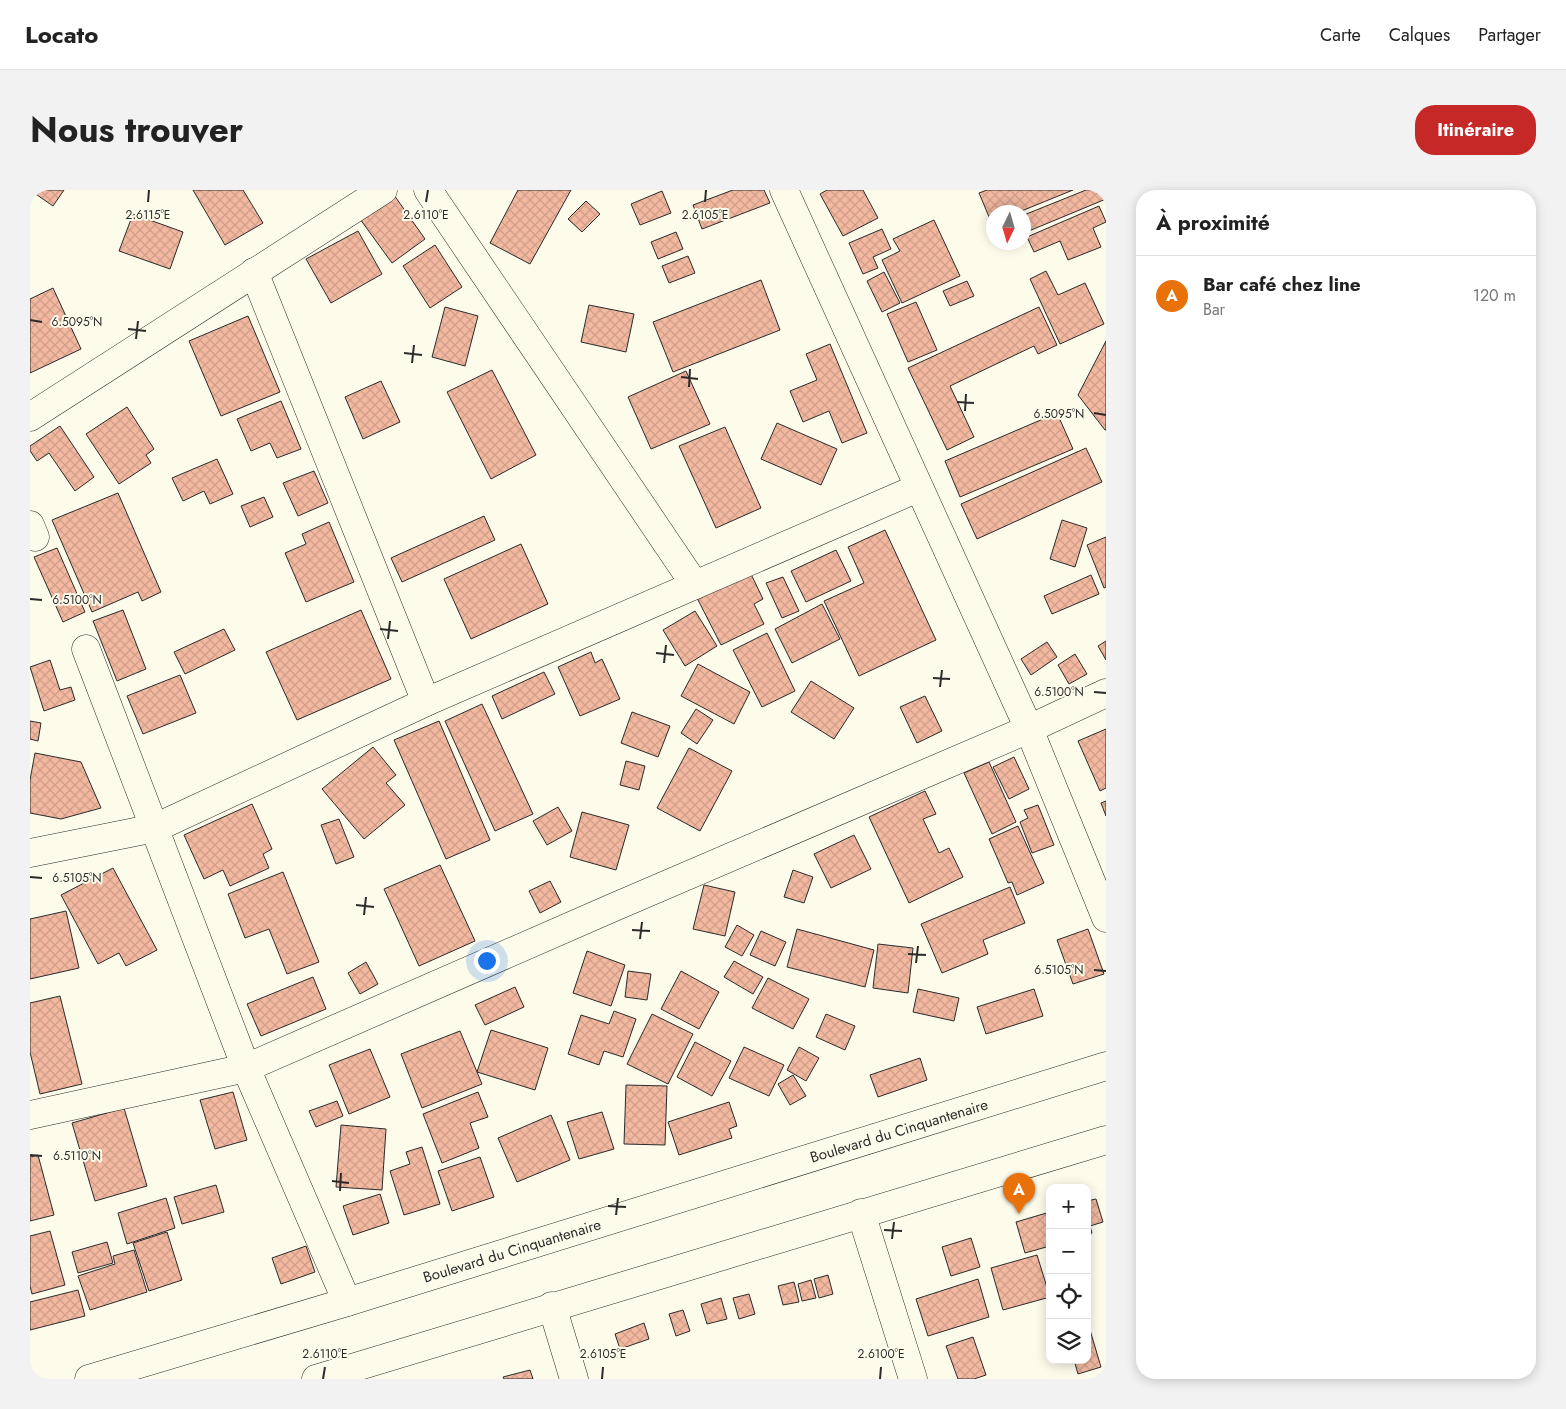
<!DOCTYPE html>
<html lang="fr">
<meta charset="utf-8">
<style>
body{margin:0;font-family:Jost,sans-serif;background:#f2f2f2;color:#222}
.controls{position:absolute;right:15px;bottom:15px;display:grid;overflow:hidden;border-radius:10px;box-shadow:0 2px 12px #0003}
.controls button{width:45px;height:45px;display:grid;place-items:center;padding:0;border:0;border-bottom:1px solid #e0e0e0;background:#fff;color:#222;font:25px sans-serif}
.compass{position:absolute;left:956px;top:15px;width:45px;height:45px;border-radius:50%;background:#fff;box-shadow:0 2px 12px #0003;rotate:185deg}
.you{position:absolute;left:456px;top:770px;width:18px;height:18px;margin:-12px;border:4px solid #fff;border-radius:50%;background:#1a73e8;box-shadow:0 0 0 8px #1a73e833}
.badge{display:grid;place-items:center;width:32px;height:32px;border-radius:50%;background:#c62828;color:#fff;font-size:16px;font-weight:700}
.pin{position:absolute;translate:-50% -41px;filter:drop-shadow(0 1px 2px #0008)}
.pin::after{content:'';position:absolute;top:26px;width:18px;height:15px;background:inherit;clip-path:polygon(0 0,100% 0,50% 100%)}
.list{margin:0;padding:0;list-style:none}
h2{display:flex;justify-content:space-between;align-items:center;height:65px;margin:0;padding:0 20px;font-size:21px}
h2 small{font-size:16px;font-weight:400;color:#767676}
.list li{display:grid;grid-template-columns:32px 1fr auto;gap:15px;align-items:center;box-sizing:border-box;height:80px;padding:0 20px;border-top:1px solid #e0e0e0}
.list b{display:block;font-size:19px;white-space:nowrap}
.list p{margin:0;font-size:16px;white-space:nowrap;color:#767676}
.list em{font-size:16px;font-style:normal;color:#767676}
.icon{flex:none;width:28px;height:28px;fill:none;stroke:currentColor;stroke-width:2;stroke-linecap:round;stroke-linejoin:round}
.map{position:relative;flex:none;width:1076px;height:1189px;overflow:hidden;border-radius:20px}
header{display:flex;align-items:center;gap:30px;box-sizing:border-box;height:70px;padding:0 25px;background:#fff;border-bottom:1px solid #e0e0e0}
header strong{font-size:24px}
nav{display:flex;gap:28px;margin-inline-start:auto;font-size:18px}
.intro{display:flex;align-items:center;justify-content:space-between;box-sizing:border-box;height:120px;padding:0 30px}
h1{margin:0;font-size:35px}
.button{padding:12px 22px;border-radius:20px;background:#c62828;color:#fff;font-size:18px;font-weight:700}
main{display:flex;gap:30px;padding:0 30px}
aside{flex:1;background:#fff;border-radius:20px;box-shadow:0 2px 12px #0003}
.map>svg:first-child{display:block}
.building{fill:url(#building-cross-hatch);stroke:#2b2b2b}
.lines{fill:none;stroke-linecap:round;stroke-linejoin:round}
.minor-casing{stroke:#2b2b2b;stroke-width:29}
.major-casing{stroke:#2b2b2b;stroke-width:29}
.minor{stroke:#fdfbea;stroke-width:28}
.major{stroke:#fdfbea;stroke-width:28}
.ticks{fill:none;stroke:#2b2b2b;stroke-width:2}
.labels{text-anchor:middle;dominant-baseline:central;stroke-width:4;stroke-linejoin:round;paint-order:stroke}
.street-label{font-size:15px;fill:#2b2b2b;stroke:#fdfbea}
.ticks-label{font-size:12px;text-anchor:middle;fill:#2b2b2b;stroke:#fdfbea;stroke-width:4;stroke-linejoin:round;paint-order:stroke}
</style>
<header>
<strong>Locato</strong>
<nav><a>Carte</a><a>Calques</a><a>Partager</a></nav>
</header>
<div class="intro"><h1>Nous trouver</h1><a class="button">Itinéraire</a></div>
<main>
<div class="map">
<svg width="1076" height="1189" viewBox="0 0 1076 1189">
<defs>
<pattern id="building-cross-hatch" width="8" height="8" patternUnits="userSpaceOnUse" patternTransform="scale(1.25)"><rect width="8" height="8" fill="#f2b8a0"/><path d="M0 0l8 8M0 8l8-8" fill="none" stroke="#d09e8a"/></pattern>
</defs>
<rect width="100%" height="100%" fill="#fdfbea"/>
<g class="building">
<polygon points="0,0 34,0 23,16"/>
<polygon points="163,0 213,0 233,33 195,55"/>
<polygon points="488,0 541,0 500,74 460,53"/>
<polygon points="703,0 734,0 740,13 672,39 663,15"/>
<polygon points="797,0 833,0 848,28 813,46 790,4"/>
<polygon points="957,0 1043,0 989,22 964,22 964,33 962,34 949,3"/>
<polygon points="1056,0 1075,0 1076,9 994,43 994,25"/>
<polygon points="632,1 641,23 610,35 601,14"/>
<polygon points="364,5 395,49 362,73 330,29"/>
<polygon points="556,11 570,24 552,42 538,29"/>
<polygon points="1069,16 1076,32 1063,38 1071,57 1038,70 1030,51 1004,62 997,47"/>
<polygon points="103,24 153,42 140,79 89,61"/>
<polygon points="904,30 930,86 872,113 852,70 870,61 863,49"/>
<polygon points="852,39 861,59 843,67 848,78 833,84 819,53"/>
<polygon points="328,41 352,84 301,113 276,69"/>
<polygon points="646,42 653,59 628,69 621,52"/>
<polygon points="405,55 432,97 400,118 373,76"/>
<polygon points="658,66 665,83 639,93 632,76"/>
<polygon points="1016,81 1028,105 1055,93 1074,134 1030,154 1000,89"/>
<polygon points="854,82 870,113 852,122 837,91"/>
<polygon points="731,90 750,140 643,182 623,132"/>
<polygon points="937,91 944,106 920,116 913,101"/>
<polygon points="23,98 51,159 0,183 0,109"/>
<polygon points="886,112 907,160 878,172 857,124"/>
<polygon points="559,115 604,124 596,162 551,152"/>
<polygon points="415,117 448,126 435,176 402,167"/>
<polygon points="1009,117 1027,155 1008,164 1004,156 920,196 944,247 917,260 878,178"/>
<polygon points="218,126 250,202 191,226 159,151"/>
<polygon points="1076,151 1076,240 1075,240 1048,205"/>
<polygon points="800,154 837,243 812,253 799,221 773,232 760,201 787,190 776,164"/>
<polygon points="462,180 506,265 461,289 417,202"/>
<polygon points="656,181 680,234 621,259 598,207"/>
<polygon points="351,191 370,232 333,249 315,207"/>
<polygon points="251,211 271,259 247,268 240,253 221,261 207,229"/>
<polygon points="97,217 124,259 116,265 121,273 89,294 56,244"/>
<polygon points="1027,223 1043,259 930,307 915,271"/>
<polygon points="747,233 807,259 791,295 731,269"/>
<polygon points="30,236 64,287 45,301 19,263 7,271 0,261 0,256"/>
<polygon points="695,237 731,318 686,338 649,256"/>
<polygon points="1056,258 1072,292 947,349 931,314"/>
<polygon points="187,269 203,304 180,314 174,301 153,311 142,288"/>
<polygon points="284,281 298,313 268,326 253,293"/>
<polygon points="88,303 131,402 112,411 108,402 62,422 22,330"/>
<polygon points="234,307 243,327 220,337 211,316"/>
<polygon points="454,326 465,350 372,392 361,368"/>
<polygon points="1032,330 1057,338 1045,377 1020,369"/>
<polygon points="299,332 324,392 276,412 255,363 276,354 272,344"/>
<polygon points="855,340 906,450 829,486 794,411 834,393 818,357"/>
<polygon points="1076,347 1076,397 1074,398 1057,355"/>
<polygon points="491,354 518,414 441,449 414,389"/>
<polygon points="27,358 55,422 33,432 4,367"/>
<polygon points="806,360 821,391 776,412 761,381"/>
<polygon points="719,380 733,409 724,414 734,434 691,455 666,406"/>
<polygon points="1061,385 1069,404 1022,424 1014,406"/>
<polygon points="753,387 769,421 752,428 736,393"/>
<polygon points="792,414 810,449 762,473 745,439"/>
<polygon points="93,420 116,479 87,491 63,431"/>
<polygon points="331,420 361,489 267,530 236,462"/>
<polygon points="665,421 687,456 655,476 633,440"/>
<polygon points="194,439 205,460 155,484 144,462"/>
<polygon points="737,443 765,501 732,517 703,460"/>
<polygon points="1076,451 1076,470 1068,456"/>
<polygon points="1017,452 1027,467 1001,485 991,469"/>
<polygon points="561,462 565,473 572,469 590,509 550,526 528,477"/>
<polygon points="1045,464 1057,484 1039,494 1028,475"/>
<polygon points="20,470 30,500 41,497 45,510 14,521 0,477"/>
<polygon points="668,474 720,502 704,534 651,506"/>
<polygon points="514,482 525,504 472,529 462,506"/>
<polygon points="150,485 166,523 113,544 97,506"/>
<polygon points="781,491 824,518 804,549 761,522"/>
<polygon points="895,506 912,541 887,553 870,517"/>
<polygon points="452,514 503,624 465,641 415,531"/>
<polygon points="666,519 683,530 667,554 651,543"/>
<polygon points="602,522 640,536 628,567 591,553"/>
<polygon points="0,531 11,533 8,551 0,549"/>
<polygon points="409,531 460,650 416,669 364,550"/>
<polygon points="1076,539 1076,598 1070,601 1048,551"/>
<polygon points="343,557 366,585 356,593 375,615 334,649 292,599"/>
<polygon points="659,558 702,581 670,641 627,618"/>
<polygon points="5,563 51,572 71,618 31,629 0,623 0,590"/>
<polygon points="984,567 999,599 979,609 963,577"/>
<polygon points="596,571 615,576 609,600 590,595"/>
<polygon points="959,572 986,632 962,644 934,583"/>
<polygon points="895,601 906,624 893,629 909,663 919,658 933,687 879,713 839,627"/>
<polygon points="1076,611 1076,626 1071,613"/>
<polygon points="222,614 242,659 233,664 239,678 200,696 193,680 174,689 154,645"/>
<polygon points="1008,615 1024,655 1002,663 990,632 998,628 994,620"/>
<polygon points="528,617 542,641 517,655 503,631"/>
<polygon points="552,622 599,635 586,680 540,667"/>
<polygon points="309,629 324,667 306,674 291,635"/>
<polygon points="988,636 1014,693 987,705 982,692 978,693 959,649"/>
<polygon points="824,645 841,679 801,698 784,664"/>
<polygon points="410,675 445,751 389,776 354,699"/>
<polygon points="83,678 127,760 96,776 89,763 68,774 31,705"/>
<polygon points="763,680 783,687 774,713 754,707"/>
<polygon points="253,682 289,772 257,784 239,739 215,748 198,704"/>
<polygon points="520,691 531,712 510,723 499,701"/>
<polygon points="674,695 705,702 695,746 663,739"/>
<polygon points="980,697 995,733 953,750 958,764 912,783 891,734"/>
<polygon points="36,721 49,778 0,789 0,729"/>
<polygon points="707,735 724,745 712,766 695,757"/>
<polygon points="767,739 844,760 835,797 757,777"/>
<polygon points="1058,739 1074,784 1043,794 1027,750"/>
<polygon points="731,741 756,752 745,776 720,765"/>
<polygon points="848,754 883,758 878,803 843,798"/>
<polygon points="557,761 595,775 581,816 543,803"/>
<polygon points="704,771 733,787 723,804 694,787"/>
<polygon points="336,772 348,794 330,804 318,783"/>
<polygon points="598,781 621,784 617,810 595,807"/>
<polygon points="651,781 689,802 669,839 631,819"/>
<polygon points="283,787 296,819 231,846 217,814"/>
<polygon points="738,788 779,809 763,839 722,818"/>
<polygon points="485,797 494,817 455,835 445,815"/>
<polygon points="888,799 929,808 924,831 883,822"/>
<polygon points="1004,799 1013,826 956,844 947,817"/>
<polygon points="30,806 52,894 10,904 0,862 0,813"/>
<polygon points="584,821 606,829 593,867 574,861 569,875 538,864 551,825 579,834"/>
<polygon points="622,824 663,844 638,894 597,874"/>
<polygon points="796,824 825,836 815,860 786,847"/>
<polygon points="461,840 518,858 505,900 447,882"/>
<polygon points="430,841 452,894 392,918 371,864"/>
<polygon points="665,852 701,871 682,906 647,887"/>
<polygon points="714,857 754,875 739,906 699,888"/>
<polygon points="769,857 789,868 776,891 757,880"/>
<polygon points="340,859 360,907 319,924 299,875"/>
<polygon points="890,868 897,890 848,907 840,885"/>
<polygon points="763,885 776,906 760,915 748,894"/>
<polygon points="596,895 637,896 635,955 594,954"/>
<polygon points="203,902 217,950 185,959 170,910"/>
<polygon points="448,902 458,927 440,933 449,958 412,973 393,924"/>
<polygon points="307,911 313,926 286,937 279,921"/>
<polygon points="699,912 707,936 699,939 702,948 649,965 638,932"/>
<polygon points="94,918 117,996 65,1011 42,933"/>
<polygon points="572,922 584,959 549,969 537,932"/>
<polygon points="521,925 540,970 487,992 468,948"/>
<polygon points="311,935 356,939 352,1000 306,997"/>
<polygon points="392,957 410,1014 374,1025 360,981 380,974 376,962"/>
<polygon points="8,965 24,1025 0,1031 0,967"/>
<polygon points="450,967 464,1007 422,1021 408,981"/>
<polygon points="186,995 194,1022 152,1034 144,1007"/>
<polygon points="350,1004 359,1033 323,1045 313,1016"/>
<polygon points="136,1008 145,1038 97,1054 88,1023"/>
<polygon points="1066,1009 1073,1032 1060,1036 1062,1043 1057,1045 1057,1011"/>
<polygon points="1020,1022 1020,1056 995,1063 986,1032"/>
<polygon points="20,1041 35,1095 2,1104 0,1096 0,1046"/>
<polygon points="137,1042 152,1090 119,1101 103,1053"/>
<polygon points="941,1048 950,1077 921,1086 912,1057"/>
<polygon points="77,1052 83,1073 48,1083 42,1062"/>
<polygon points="276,1056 285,1082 251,1094 242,1068"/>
<polygon points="104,1060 117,1102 60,1120 48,1086 85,1074 83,1066"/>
<polygon points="1007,1065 1020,1107 973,1120 961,1078"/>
<polygon points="798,1085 803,1104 789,1108 784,1089"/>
<polygon points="948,1089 959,1127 898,1146 886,1109"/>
<polygon points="781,1090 786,1108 772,1111 768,1094"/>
<polygon points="764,1092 769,1112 753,1115 748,1096"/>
<polygon points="48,1100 55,1126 0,1140 0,1112"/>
<polygon points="719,1104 725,1124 709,1129 703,1108"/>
<polygon points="691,1108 697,1129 677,1134 671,1114"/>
<polygon points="653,1120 660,1141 646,1146 639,1124"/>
<polygon points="1057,1130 1071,1177 1048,1184 1044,1170 1057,1170"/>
<polygon points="614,1133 619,1149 590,1159 585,1144"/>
<polygon points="943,1147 956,1185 944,1189 928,1189 916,1156"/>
<polygon points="500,1180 503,1189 474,1189 473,1187"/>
</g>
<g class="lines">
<g class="minor-casing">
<g id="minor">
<polyline points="398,0 665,395"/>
<polyline points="754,0 999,539 1076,728"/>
<polyline points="224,82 396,512"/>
<polyline points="0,227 353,0"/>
<polyline points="0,335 5,347"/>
<polyline points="56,459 216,878 317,1112"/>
<polyline points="0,663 125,638 396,512 888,298"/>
<polyline points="0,925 216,878 582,718 999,539 1076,503"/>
<polyline points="831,1023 883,1189"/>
<polyline points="522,1116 544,1189"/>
</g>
</g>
<g class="major-casing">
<g id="major">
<polyline points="59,1189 317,1112 1076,876"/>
<polyline points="286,1189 1076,950"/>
</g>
</g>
<use href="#minor" class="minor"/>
<use href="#major" class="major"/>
</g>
<path class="ticks" d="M118,12L119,0M396,12L398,0M675,12L676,0M0,130L12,132M98,139L116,141M106,149L108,131M374,163L392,165M382,173L384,155M651,187L668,189M659,197L660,179M927,212L944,213M935,221L936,204M1064,223L1076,225M0,409L12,410M350,439L368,441M358,449L360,431M626,463L644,465M634,473L636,455M903,488L920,489M910,497L912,480M1064,502L1076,503M0,687L12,688M326,715L344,717M334,725L336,707M602,740L620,741M610,749L612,732M878,764L896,765M886,773L888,756M1064,780L1076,781M0,965L12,966M302,991L319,993M310,1001L311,983M578,1016L596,1017M586,1025L588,1008M854,1040L872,1041M862,1049L864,1032M293,1189L295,1177M572,1189L573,1177M850,1189L851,1177"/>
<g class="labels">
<g class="street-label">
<text transform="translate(869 941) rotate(-17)">Boulevard du Cinquantenaire</text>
<text transform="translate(482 1061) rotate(-17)">Boulevard du Cinquantenaire</text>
</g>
</g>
<g class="ticks-label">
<text x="118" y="29">2.6115°E</text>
<text x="396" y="29">2.6110°E</text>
<text x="675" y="29">2.6105°E</text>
<text x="47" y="136">6.5095°N</text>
<text x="1029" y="228">6.5095°N</text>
<text x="47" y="414">6.5100°N</text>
<text x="1029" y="506">6.5100°N</text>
<text x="47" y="692">6.5105°N</text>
<text x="1029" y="784">6.5105°N</text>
<text x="47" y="970">6.5110°N</text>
<text x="295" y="1168">2.6110°E</text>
<text x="573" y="1168">2.6105°E</text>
<text x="851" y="1168">2.6100°E</text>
</g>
</svg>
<div class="controls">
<button>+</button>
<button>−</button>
<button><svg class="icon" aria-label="locate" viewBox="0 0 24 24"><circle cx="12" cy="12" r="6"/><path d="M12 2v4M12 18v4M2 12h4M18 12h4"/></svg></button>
<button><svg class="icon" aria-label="layers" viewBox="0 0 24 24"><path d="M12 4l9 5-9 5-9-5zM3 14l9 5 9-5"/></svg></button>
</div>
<svg class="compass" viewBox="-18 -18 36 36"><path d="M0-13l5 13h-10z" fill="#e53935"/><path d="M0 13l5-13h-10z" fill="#767676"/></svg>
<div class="you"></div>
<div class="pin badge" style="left:989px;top:1024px;background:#e8710a">A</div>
</div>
<aside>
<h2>À proximité<small></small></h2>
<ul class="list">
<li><span class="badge" style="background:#e8710a">A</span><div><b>Bar café chez line</b><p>Bar</p></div><em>120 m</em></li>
</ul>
</aside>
</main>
